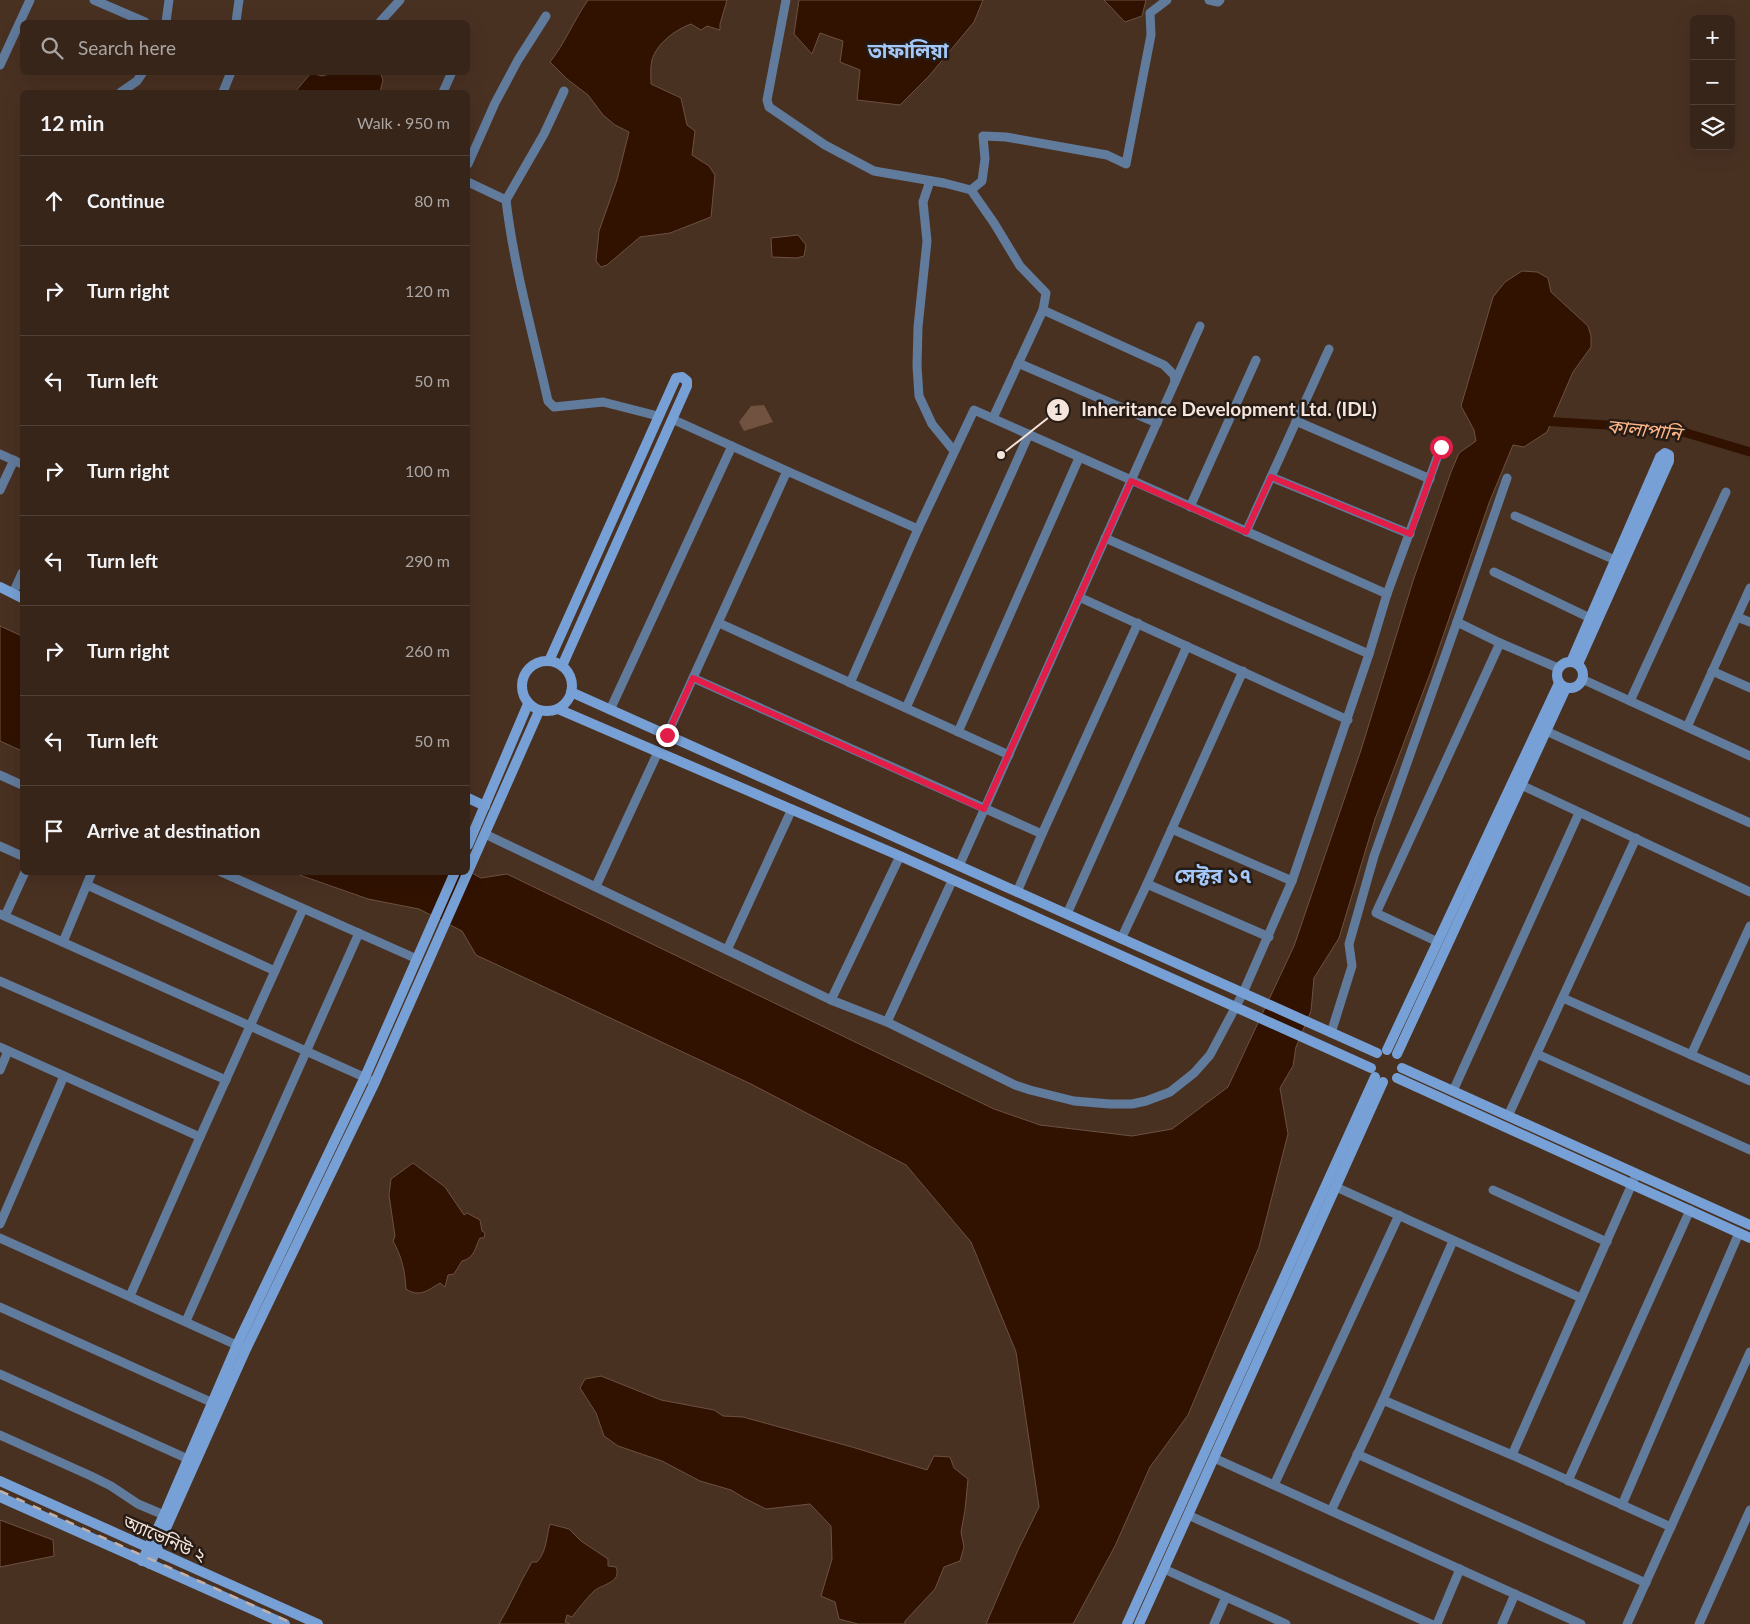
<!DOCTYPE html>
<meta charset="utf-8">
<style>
body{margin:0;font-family:Lato,"Noto Sans Bengali",sans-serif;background:#423127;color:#f1f3f6}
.controls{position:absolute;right:15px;top:15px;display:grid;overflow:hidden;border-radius:8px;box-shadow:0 5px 20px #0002}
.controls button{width:45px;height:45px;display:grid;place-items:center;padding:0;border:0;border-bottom:1px solid #514239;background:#37251a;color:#f1f3f6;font:25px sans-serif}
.stop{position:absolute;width:15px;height:15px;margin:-11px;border:4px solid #e11d48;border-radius:50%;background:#fff}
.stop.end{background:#e11d48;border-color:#fff;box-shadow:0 1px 5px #0008}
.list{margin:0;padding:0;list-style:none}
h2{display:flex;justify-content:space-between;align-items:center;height:65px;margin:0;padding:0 20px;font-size:21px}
h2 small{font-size:16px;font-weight:400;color:#aaa5a2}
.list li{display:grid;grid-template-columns:32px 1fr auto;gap:15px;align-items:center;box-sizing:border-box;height:90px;padding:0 20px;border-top:1px solid #514239}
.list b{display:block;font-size:19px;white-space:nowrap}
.list em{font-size:16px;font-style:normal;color:#aaa5a2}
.icon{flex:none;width:28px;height:28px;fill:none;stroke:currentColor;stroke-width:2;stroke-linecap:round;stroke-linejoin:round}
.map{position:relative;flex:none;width:1750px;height:1624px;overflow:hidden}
.search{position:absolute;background:#37251a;box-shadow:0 5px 20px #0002;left:20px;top:20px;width:450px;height:55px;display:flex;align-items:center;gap:12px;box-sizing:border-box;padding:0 18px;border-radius:8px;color:#aaa5a2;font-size:19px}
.panel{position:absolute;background:#37251a;box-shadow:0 5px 20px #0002;left:20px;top:90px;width:450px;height:785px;border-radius:8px}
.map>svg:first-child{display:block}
.green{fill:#715240}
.water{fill:#311200;stroke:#6c5142}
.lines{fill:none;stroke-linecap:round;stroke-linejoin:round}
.canal{stroke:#311200;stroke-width:9}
.street{stroke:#617b9d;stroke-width:9}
.secondary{stroke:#77a1d6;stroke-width:10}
.rail{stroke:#c3b0a6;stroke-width:2.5;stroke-dasharray:9 9;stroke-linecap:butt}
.route{stroke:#e11d48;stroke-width:6}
.labels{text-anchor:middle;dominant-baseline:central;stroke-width:5;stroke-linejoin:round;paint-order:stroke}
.street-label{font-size:18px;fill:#f4e4db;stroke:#271c15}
.water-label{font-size:19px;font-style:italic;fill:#ffb689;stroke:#271c15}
.quarter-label{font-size:20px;font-weight:bold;fill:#a3c8f9;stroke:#271c15}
.leader{fill:none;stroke:#f4e4db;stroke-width:2}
.callout-dot{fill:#f4e4db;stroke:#271c15;stroke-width:2}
.mark-label{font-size:15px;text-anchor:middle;font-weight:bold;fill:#111}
.callout-label{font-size:19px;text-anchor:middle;font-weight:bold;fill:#f4e4db;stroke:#271c15;stroke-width:5;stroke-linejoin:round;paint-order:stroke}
</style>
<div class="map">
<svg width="1750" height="1624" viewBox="0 0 1750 1624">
<rect width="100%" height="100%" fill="#493122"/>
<polygon class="green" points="764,405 773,422 744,431 739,422 751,406"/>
<g class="water">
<path d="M588,0H727L720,24V30L707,26L701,30L691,24C675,30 657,43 652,60C650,67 651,76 651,84L681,98L687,125L695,131L692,155L709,166L715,175L711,217L670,233L640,237L607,265L601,267L596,261L599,231L617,180L629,132L615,125L603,115L588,95L567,79L550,62C565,43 574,20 588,0Z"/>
<polygon points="799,0 983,0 974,22 929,76 900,105 857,100 860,70 840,62 843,41 820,33 812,54 794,34"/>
<polygon points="1104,0 1146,0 1142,16 1125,22"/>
<polygon points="380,72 383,80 380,92 295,92 311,73 322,76 333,73"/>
<polygon points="798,235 806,245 804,256 797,258 772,257 771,238"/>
<polygon points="1522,271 1537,272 1548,278 1551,292 1588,326 1591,336 1591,347 1573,372 1547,432 1524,447 1513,445 1489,503 1431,671 1375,819 1339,938 1314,978 1311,1011 1296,1047 1293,1066 1280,1088 1288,1134 1259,1247 1188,1415 1150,1467 1115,1546 1073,1624 986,1624 1018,1550 1039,1507 1016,1352 971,1242 906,1165 751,1084 476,955 462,931 419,909 368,899 294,873 468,872 468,871 481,878 507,874 994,1109 1040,1125 1132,1136 1172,1129 1228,1087 1294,946 1361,750 1413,581 1451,472 1459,453 1476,441 1474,430 1461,406 1493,297 1505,282"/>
<polygon points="0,626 22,636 22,751 0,741"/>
<path d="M413,1163L445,1187L464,1215L467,1213L480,1220L482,1231L485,1233L484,1238H480C475,1247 475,1258 462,1261L454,1274L448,1275L445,1287L440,1283C428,1290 420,1298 406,1289C405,1271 402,1257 393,1241L395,1236L389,1195L391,1179Z"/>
<polygon points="601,1376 661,1400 714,1410 723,1416 743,1417 852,1447 927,1470 934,1456 950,1457 954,1468 968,1479 965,1510 961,1532 964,1547 960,1561 944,1567 935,1589 905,1621 905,1624 858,1624 839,1619 835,1602 821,1596 832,1559 831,1526 810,1504 766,1509 746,1499 731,1490 700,1481 662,1461 618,1446 604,1436 596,1413 580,1388 585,1379"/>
<polygon points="0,1520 53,1540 54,1556 0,1567"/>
<path d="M550,1524L569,1529L581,1541L608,1559V1566L616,1567C622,1583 602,1584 594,1591C586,1599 579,1608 572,1617L567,1615L565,1622L570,1624H499C511,1604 520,1582 532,1562H537C547,1551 546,1537 550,1524Z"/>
</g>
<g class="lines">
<polyline class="canal" points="1541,421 1673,429 1750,452"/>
<g class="street">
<polyline points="94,0 145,22"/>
<polyline points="786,0 767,100 769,107 825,145 874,171 944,183 971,190 994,223 1020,266 1046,293 1043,310 1164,365 1174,375 1175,382"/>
<polyline points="1209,0 1218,2 1220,0"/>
<polyline points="166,22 169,0"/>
<polyline points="236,22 239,0"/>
<polyline points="380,22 400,0"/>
<polyline points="0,65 30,0"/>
<polyline points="121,92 137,81 143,72"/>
<polyline points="223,92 231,72"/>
<polyline points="443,92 452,72"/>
<polyline points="468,164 495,103 518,60 546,16"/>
<polyline points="930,181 923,202 927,241 918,327 917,366 919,396 932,424 954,451"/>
<path d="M468,182L506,200C514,268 533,334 548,401L554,407L603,402L658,416"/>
<polyline points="971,190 982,181 985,159 983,136 1006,137 1107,155 1126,164 1151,35 1150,13 1167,0"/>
<polyline points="506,200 544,134 564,91"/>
<polyline points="1018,363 1157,423"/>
<polyline points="993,418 1043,310"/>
<polyline points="672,419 787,471"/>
<polyline points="1296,421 1430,479"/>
<polyline points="0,454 22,464"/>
<polyline points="1271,477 1410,534"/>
<polyline points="1507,478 1457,622 1500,643 1558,668"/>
<polyline points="0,490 14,460"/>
<polyline points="1190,507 1256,360"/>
<polyline points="1515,516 1615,560"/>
<polyline points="1246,532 1329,349"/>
<polyline points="1494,572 1590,618"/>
<polyline points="13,593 22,573"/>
<polyline points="1079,597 1348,720"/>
<polyline points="1737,617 1750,622"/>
<polyline points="719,623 1009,755"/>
<polyline points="1369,654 1387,594 1441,447"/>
<polyline points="1712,671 1750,688"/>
<polyline points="693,678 1042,834"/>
<polyline points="1582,679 1750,756"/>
<polyline points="850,683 918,529 974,410 1387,594"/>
<polyline points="1630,701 1726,492"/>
<polyline points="906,708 1029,434"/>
<polyline points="610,710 732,446"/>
<polyline points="1687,727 1750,588"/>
<polyline points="1546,731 1750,823"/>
<polyline points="958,732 1079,458"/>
<polyline points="667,735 787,471 918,529"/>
<polyline points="0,775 22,785"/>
<polyline points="1521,785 1750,892"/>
<polyline points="1172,829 1292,881"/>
<polyline points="485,834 831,1000 887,1022 1015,1085 1030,1090 1074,1101 1110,1104 1132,1104 1146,1101 1170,1092 1194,1073 1210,1055 1243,993 1292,881 1369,654 1105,538"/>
<polyline points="0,846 22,856"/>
<polyline points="959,866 1200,326"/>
<polyline points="221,872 417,959"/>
<polyline points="1147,884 1269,937"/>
<polyline points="87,885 275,971"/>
<polyline points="596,886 658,752"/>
<polyline points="1017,892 1042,834 1138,623"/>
<polyline points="0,914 375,1082"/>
<polyline points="1067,914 1187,646"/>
<polyline points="5,916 25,872"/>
<polyline points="1121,939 1147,884 1243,671"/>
<polyline points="63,942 92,872"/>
<polyline points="1438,942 1376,913 1500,643"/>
<polyline points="727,950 792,809"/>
<polyline points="0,981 226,1080"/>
<polyline points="1563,998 1750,1081"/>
<polyline points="831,1000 900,856"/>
<polyline points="887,1022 952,881"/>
<polyline points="1331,1033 1352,966 1349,944 1374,856 1457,622"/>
<polyline points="0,1047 200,1137"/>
<polyline points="1537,1054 1750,1150"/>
<polyline points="1691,1055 1750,926"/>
<polyline points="0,1070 8,1051"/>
<polyline points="1453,1091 1579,813"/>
<polyline points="1508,1116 1636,838"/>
<polyline points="1336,1187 1581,1298"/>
<polyline points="1493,1190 1607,1242"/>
<polyline points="0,1224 64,1076"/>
<polyline points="0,1238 243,1348"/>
<polyline points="130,1296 200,1137 303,909"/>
<polyline points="0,1307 213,1403"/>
<polyline points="186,1321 359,933"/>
<polyline points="0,1374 188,1459"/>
<polyline points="1383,1400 1512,1455 1671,1527"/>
<polyline points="0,1435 91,1476 111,1486 138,1504 164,1515"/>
<polyline points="1357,1454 1646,1583"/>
<polyline points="1512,1455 1636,1175"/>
<polyline points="1214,1458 1581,1624"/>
<polyline points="1568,1481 1690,1210"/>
<polyline points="1274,1485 1399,1215"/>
<polyline points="1622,1505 1739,1233"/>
<polyline points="1331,1511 1383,1400 1453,1241"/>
<polyline points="1188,1515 1431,1624"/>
<polyline points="1164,1569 1286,1624"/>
<polyline points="1214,1624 1226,1597"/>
<polyline points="1437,1624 1460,1569"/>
<polyline points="1502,1624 1515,1594"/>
<polyline points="1627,1624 1750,1352"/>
<polyline points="1699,1624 1750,1510"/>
</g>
<g class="secondary">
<polyline points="0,587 22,598"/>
<circle cx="547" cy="686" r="25"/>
<polyline points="549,661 676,378 682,377 687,381 687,386 562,666"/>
<circle cx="1570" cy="675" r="13"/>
<polyline points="1571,662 1660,457 1665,453 1669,455 1669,461 1578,664"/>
<polyline points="571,692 1377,1053"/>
<polyline points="558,709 900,856 1371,1068"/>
<polyline points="468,798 485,806"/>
<polyline points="468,845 528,704"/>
<polyline points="1387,1050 1559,683"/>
<polyline points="1397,1054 1566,688"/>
<polyline points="1402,1068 1750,1225"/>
<polyline points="1397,1078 1750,1238"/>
<polyline points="0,1481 318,1624"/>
<polyline points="0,1497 285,1624"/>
<polyline points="142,1561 164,1515 237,1345 365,1077 455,872"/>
<polyline points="150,1564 246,1349 375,1082 539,711"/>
<polyline points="1127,1624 1375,1077"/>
<polyline points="1139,1624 1383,1082"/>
</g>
<polyline class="rail" points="0,1491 294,1624"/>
</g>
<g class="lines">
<polyline class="route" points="667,735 693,678 984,809 1131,481 1246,532 1271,477 1410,534 1441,447"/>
</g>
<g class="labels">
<g class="street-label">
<text transform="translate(165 1538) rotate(24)">অ্যাভেনিউ ২</text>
</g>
<g class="water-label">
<text transform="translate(1644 429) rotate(6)">কালাপানি</text>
</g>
<g class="quarter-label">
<text x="908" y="50">তাফালিয়া</text>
<text x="1213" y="875">সেক্টর ১৭</text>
</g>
</g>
<path class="leader" d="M1001 455L1058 410"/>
<g class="callout-dot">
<circle cx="1001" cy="455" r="5"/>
<circle cx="1058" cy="410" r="12"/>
</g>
<g class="mark-label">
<text x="1058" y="415">1</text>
</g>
<g class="callout-label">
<text x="1229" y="416">Inheritance Development Ltd. (IDL)</text>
</g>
</svg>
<div class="controls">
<button>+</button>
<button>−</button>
<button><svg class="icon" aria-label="layers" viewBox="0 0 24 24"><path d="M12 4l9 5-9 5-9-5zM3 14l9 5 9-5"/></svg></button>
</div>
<div class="stop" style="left:1441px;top:447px"></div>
<div class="stop end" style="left:667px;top:735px"></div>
<div class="search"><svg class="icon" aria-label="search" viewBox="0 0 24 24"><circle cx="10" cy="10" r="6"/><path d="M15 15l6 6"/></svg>Search here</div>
<section class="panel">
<h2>12 min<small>Walk · 950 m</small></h2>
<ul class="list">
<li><svg class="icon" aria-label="ahead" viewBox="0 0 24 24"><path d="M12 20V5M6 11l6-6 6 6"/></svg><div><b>Continue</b></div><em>80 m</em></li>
<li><svg class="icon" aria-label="right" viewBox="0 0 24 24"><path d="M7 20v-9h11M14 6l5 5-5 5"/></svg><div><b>Turn right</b></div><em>120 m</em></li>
<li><svg class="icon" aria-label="left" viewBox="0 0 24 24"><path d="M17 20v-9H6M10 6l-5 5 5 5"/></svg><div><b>Turn left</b></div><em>50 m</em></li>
<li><svg class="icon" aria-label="right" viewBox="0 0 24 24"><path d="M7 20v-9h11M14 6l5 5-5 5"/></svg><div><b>Turn right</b></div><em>100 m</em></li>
<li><svg class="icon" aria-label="left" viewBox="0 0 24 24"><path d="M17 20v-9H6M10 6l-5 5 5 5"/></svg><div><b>Turn left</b></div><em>290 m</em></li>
<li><svg class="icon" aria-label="right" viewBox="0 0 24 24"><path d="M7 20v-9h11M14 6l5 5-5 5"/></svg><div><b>Turn right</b></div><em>260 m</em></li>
<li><svg class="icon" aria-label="left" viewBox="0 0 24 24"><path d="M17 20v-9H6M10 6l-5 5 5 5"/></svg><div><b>Turn left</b></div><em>50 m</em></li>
<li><svg class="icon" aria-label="arrive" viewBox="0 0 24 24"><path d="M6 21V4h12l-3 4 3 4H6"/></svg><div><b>Arrive at destination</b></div></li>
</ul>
</section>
</div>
